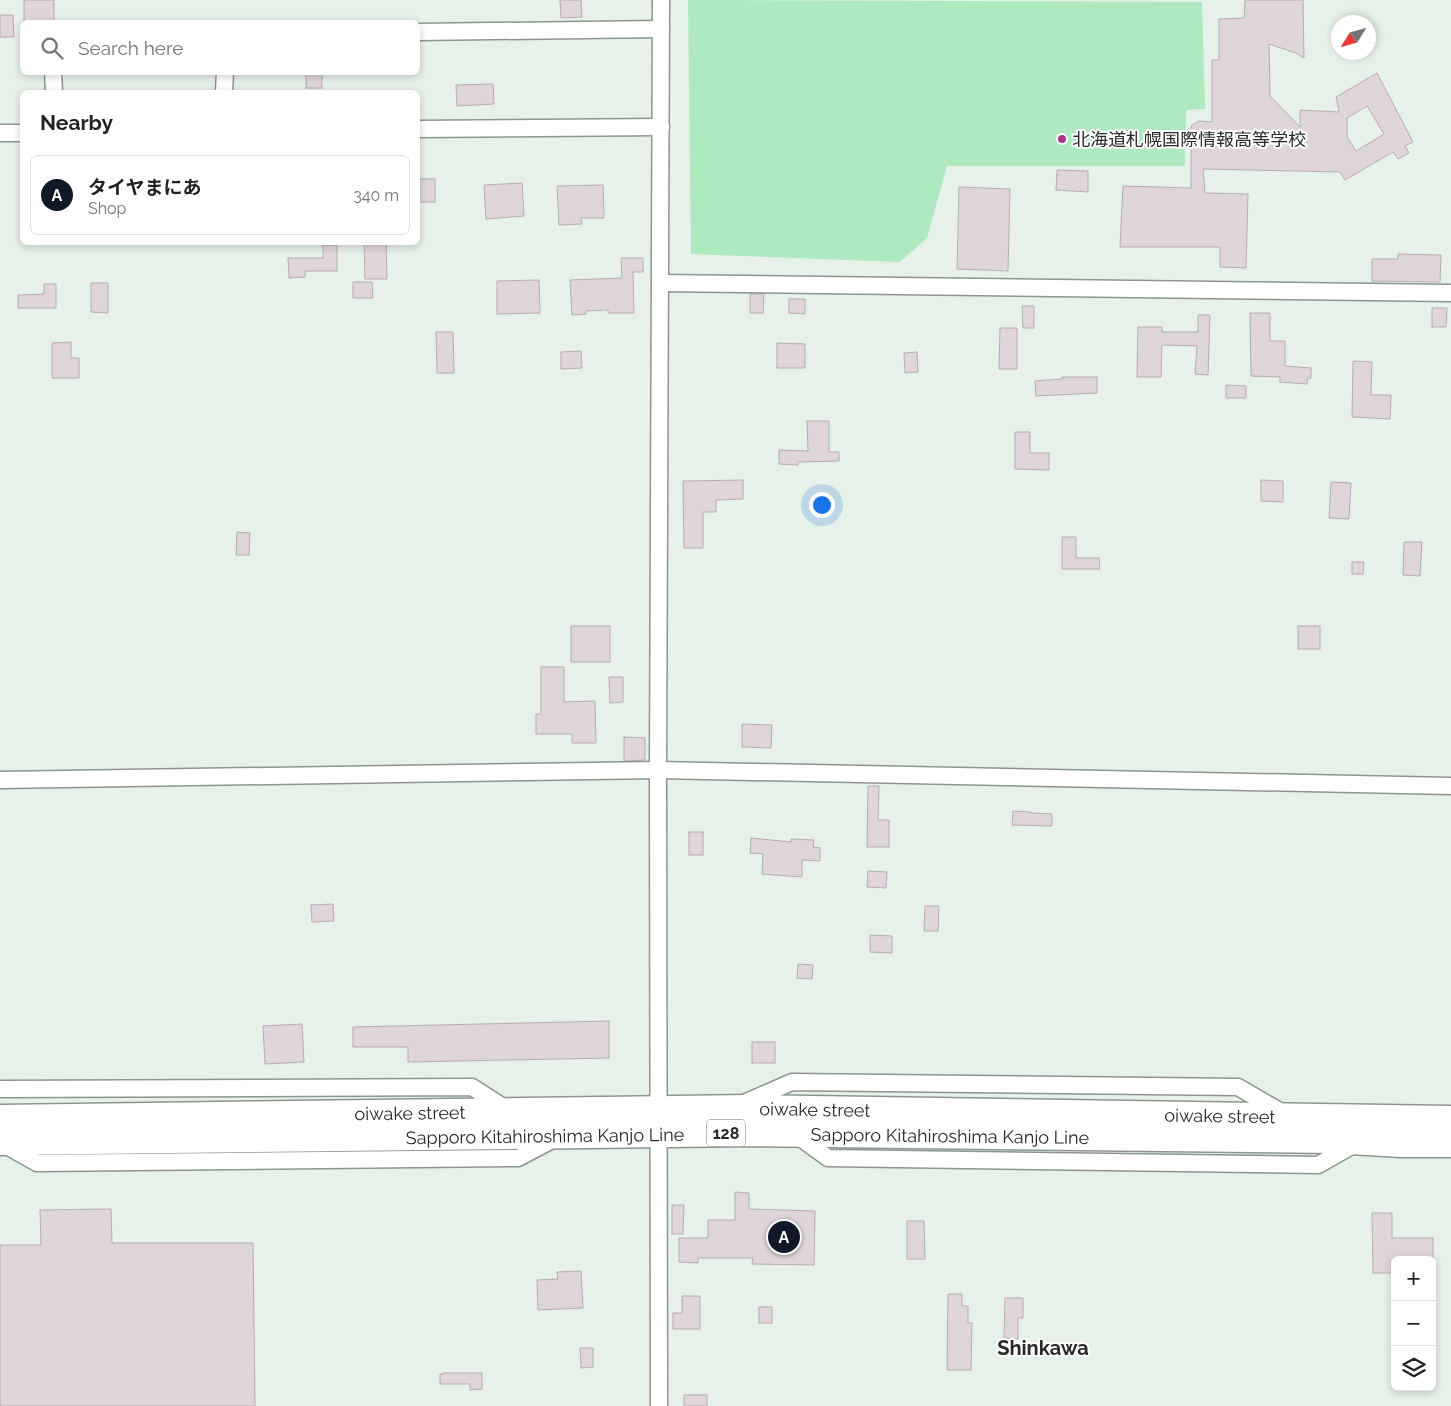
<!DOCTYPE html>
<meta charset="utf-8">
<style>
body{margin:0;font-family:Raleway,"Noto Sans JP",sans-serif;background:#f2f2f2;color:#222}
.controls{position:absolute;right:15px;bottom:15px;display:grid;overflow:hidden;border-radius:8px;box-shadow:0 2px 8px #0003}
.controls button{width:45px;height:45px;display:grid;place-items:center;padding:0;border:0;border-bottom:1px solid #e0e0e0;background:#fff;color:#222;font:25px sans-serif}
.compass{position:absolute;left:1331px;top:15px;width:45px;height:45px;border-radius:50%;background:#fff;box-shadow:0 2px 8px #0003;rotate:233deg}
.you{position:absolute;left:821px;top:504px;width:18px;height:18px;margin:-12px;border:4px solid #fff;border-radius:50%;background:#1a73e8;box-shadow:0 0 0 8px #1a73e833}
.badge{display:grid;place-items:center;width:32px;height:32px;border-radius:50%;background:#111827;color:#fff;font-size:16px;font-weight:700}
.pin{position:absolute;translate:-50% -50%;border:2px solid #fff;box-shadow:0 1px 5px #0006}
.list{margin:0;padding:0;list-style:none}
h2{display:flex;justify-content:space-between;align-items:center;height:65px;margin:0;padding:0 20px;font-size:21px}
h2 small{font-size:16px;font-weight:400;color:#767676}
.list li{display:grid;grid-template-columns:32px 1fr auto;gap:15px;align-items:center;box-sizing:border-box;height:80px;margin:0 10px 10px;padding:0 10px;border:1px solid #e0e0e0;border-radius:8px}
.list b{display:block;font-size:19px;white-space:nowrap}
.list p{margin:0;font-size:16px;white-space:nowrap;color:#767676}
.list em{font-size:16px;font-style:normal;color:#767676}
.icon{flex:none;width:28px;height:28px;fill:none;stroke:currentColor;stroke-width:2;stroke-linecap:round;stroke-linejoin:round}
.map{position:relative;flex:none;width:1451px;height:1406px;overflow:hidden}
.search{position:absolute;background:#fff;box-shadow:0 2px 8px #0003;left:20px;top:20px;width:400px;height:55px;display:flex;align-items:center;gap:12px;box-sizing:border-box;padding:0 18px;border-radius:8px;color:#767676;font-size:19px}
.panel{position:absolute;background:#fff;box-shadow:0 2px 8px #0003;left:20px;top:90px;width:400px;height:155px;border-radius:8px}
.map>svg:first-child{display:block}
.green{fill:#afe9bf}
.building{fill:#e1d5dc;stroke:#b7acb2;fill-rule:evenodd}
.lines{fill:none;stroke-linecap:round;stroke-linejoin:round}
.street-casing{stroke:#8c968e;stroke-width:19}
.primary-casing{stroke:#8c968e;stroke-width:29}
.street{stroke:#fff;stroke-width:16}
.primary{stroke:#fff;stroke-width:26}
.poi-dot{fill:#ac348b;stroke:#fff;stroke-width:2}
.labels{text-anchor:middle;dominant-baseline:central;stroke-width:4;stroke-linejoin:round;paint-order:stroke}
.shield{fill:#fff;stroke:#686b69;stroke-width:1}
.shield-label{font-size:16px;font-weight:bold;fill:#282c29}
.poi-label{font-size:18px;fill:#282c29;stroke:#fff;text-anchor:start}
.street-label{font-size:18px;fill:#282c29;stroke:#fff}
.quarter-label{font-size:20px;font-weight:bold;fill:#282c29;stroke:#fff}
</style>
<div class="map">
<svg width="1451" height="1406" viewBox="0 0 1451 1406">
<rect width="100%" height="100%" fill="#e6f1e9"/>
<polygon class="green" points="688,0 1202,2 1205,109 1186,110 1185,166 947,166 927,238 900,262 691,254"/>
<g class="building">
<rect x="24" y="0" width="30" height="22"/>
<polygon points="560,0 581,0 582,17 561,18"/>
<path d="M1245,0H1303L1304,58L1296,53L1269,44L1270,96L1300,127V110L1339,112L1336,97L1377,73L1413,142L1405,146L1409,153L1398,159L1393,152L1345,180L1340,172L1203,169L1205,193L1248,194L1246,268L1220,267V247H1120L1123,186L1191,188V128L1192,125L1199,121L1212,122V60H1219V19L1244,18ZM1367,106L1384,134L1356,151L1347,137V118Z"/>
<polygon points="0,15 13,15 14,37 0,37"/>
<rect x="306" y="72" width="16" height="16"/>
<polygon points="493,84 494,104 457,106 456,85"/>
<polygon points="1057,170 1088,171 1088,192 1056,190"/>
<rect x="418" y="179" width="17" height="23"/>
<polygon points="522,183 524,216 486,219 484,185"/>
<polygon points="603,185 604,218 581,218 582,224 559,225 557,186"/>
<polygon points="959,187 1010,189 1008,271 957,269"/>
<polygon points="364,242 386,242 387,279 365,279"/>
<polygon points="323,245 337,245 337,271 305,271 305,277 289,278 288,258 323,258"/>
<polygon points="1398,254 1441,255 1440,282 1372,281 1372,259 1398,259"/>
<polygon points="621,258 643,258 643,272 633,272 634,313 608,313 608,310 586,311 586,314 572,315 570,280 622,278"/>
<polygon points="539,280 540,313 497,314 497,281"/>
<polygon points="353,282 372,282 373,298 353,298"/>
<polygon points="91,283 108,283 108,313 91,312"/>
<polygon points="44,284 56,284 56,308 18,308 18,295 44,294"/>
<polygon points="750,294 764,294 763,313 750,313"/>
<polygon points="789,299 805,299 805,314 789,313"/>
<polygon points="1022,306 1034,306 1034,328 1023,328"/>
<polygon points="1432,308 1447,308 1446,327 1432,327"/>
<polygon points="1250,313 1270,313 1270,341 1285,341 1285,366 1311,368 1311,378 1308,378 1307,384 1280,382 1280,377 1251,376"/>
<polygon points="1198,315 1210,315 1208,375 1195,374 1197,346 1162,345 1161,377 1137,377 1138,327 1162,327 1162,332 1198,332"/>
<polygon points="1000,328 1017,328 1017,369 999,369"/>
<polygon points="436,332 453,332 454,373 437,373"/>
<polygon points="71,342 71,358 79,358 79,378 52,378 52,343"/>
<polygon points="777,343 805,344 805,368 777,368"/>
<polygon points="581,351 582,368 561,369 561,352"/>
<polygon points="917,352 918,372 905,373 904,353"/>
<polygon points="1353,361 1372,362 1371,395 1391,395 1390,419 1352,417"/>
<polygon points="1062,377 1097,377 1097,393 1036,396 1035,381 1062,379"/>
<polygon points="1226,385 1246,386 1246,398 1226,398"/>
<polygon points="807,421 829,421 829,452 839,452 839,461 798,462 798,465 779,464 779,450 808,451"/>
<polygon points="1015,432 1030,432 1030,453 1049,453 1049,470 1015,469"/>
<polygon points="743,480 743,499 716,500 716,512 703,512 703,548 684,548 683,481"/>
<polygon points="1261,480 1283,481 1283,502 1261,501"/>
<polygon points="1331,482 1351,483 1349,519 1329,518"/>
<polygon points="237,532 250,533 249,555 236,555"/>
<polygon points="1062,537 1076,537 1076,558 1099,558 1100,569 1062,569"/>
<polygon points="1404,542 1422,542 1420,576 1403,575"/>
<polygon points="1352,562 1364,562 1363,574 1352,574"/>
<rect x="571" y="626" width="39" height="36"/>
<rect x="1298" y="626" width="22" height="23"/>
<polygon points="541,667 564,667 564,702 595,701 596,743 572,743 572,734 536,734 536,714 541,714"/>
<polygon points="609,677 623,677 623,702 610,703"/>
<polygon points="742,724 772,725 771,748 742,747"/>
<polygon points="624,737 645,738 645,760 624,761"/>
<polygon points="868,786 879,786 878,820 889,820 889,847 867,847"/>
<polygon points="1013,811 1031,812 1031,813 1052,814 1052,826 1012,825"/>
<rect x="689" y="832" width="14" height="23"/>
<polygon points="751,838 791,842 791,839 814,840 813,847 820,848 820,861 802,860 802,877 762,874 763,854 750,853"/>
<polygon points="868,871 887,872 886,888 867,887"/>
<polygon points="333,904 334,921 312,922 311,905"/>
<polygon points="925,906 939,906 938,931 924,931"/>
<polygon points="870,935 892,936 892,953 870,952"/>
<polygon points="798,964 813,965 812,979 797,978"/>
<polygon points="609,1021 609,1058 408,1062 408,1047 353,1047 353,1027"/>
<polygon points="302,1024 304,1062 265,1064 263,1026"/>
<rect x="752" y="1042" width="23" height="21"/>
<polygon points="735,1192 749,1193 749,1209 815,1211 814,1265 752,1264 753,1258 698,1258 698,1263 679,1262 679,1238 708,1238 708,1220 735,1220"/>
<polygon points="672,1205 684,1205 683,1234 672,1234"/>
<polygon points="111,1209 112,1243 253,1243 255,1406 0,1406 0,1245 41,1245 40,1210"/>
<polygon points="1372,1213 1392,1213 1392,1238 1433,1238 1433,1260 1393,1260 1393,1273 1373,1273"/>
<polygon points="907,1221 924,1221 925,1259 907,1259"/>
<polygon points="581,1271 583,1308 538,1310 537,1280 558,1279 557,1272"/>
<polygon points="948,1294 962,1294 962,1306 968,1306 968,1323 972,1323 971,1370 947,1370"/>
<polygon points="682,1296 700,1296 700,1329 673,1329 673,1313 682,1313"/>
<polygon points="1005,1298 1023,1298 1023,1318 1018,1318 1018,1339 1004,1338"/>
<rect x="759" y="1307" width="13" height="16"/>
<polygon points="580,1348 593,1348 593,1367 581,1368"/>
<polygon points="443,1373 482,1373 482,1389 470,1390 470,1384 440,1384 440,1374 443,1374"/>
<rect x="684" y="1395" width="23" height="11"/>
</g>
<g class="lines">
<g class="street-casing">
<g id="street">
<polyline points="418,32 661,29"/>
<polyline points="53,72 54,92"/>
<polyline points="224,92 225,72"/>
<polyline points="418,129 661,127"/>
<polyline points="0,133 22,133"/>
<polyline points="660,283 1451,293"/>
<polyline points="0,780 658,770 1451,786"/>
<polyline points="0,1089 472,1087 508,1110"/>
<polyline points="744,1103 792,1082 1238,1087 1283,1113"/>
<polyline points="795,1134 828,1158 1318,1165 1357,1143"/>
<polyline points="5,1145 37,1163 518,1158 554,1139"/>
<polyline points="659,1406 658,770 661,0"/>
</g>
</g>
<g class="primary-casing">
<g id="primary">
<path id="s1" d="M0,1118L750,1108L1451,1119"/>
<path id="s2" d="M0,1142L750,1133L1334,1140L1401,1144H1451"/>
</g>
</g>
<use href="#street" class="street"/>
<use href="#primary" class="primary"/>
</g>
<circle class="poi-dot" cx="1062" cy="139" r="5"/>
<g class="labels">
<rect class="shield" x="707" y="1119.5" width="38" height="27" rx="4"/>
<g class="shield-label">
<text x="726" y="1133">128</text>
</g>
<g class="poi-label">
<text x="1072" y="139">北海道札幌国際情報高等学校</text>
</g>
<g class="street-label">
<text stroke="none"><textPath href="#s1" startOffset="815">oiwake street</textPath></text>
<text stroke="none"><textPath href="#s1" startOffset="410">oiwake street</textPath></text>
<text stroke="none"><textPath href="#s1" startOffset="1220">oiwake street</textPath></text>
<text stroke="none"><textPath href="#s2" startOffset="545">Sapporo Kitahiroshima Kanjo Line</textPath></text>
<text stroke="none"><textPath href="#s2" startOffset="950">Sapporo Kitahiroshima Kanjo Line</textPath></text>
</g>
<g class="quarter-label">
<text x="1043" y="1348">Shinkawa</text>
</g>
</g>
</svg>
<div class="controls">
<button>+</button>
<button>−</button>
<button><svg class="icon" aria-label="layers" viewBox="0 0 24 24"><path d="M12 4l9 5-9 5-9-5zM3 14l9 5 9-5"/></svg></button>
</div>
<svg class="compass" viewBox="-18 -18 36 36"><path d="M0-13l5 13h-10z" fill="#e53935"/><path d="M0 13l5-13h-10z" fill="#767676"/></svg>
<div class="you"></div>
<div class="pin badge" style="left:784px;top:1237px">A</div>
<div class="search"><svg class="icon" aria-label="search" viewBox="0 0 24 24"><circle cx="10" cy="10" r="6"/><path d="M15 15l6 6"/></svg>Search here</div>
<section class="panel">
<h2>Nearby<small></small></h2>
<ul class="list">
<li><span class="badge">A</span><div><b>タイヤまにあ</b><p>Shop</p></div><em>340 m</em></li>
</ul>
</section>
</div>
